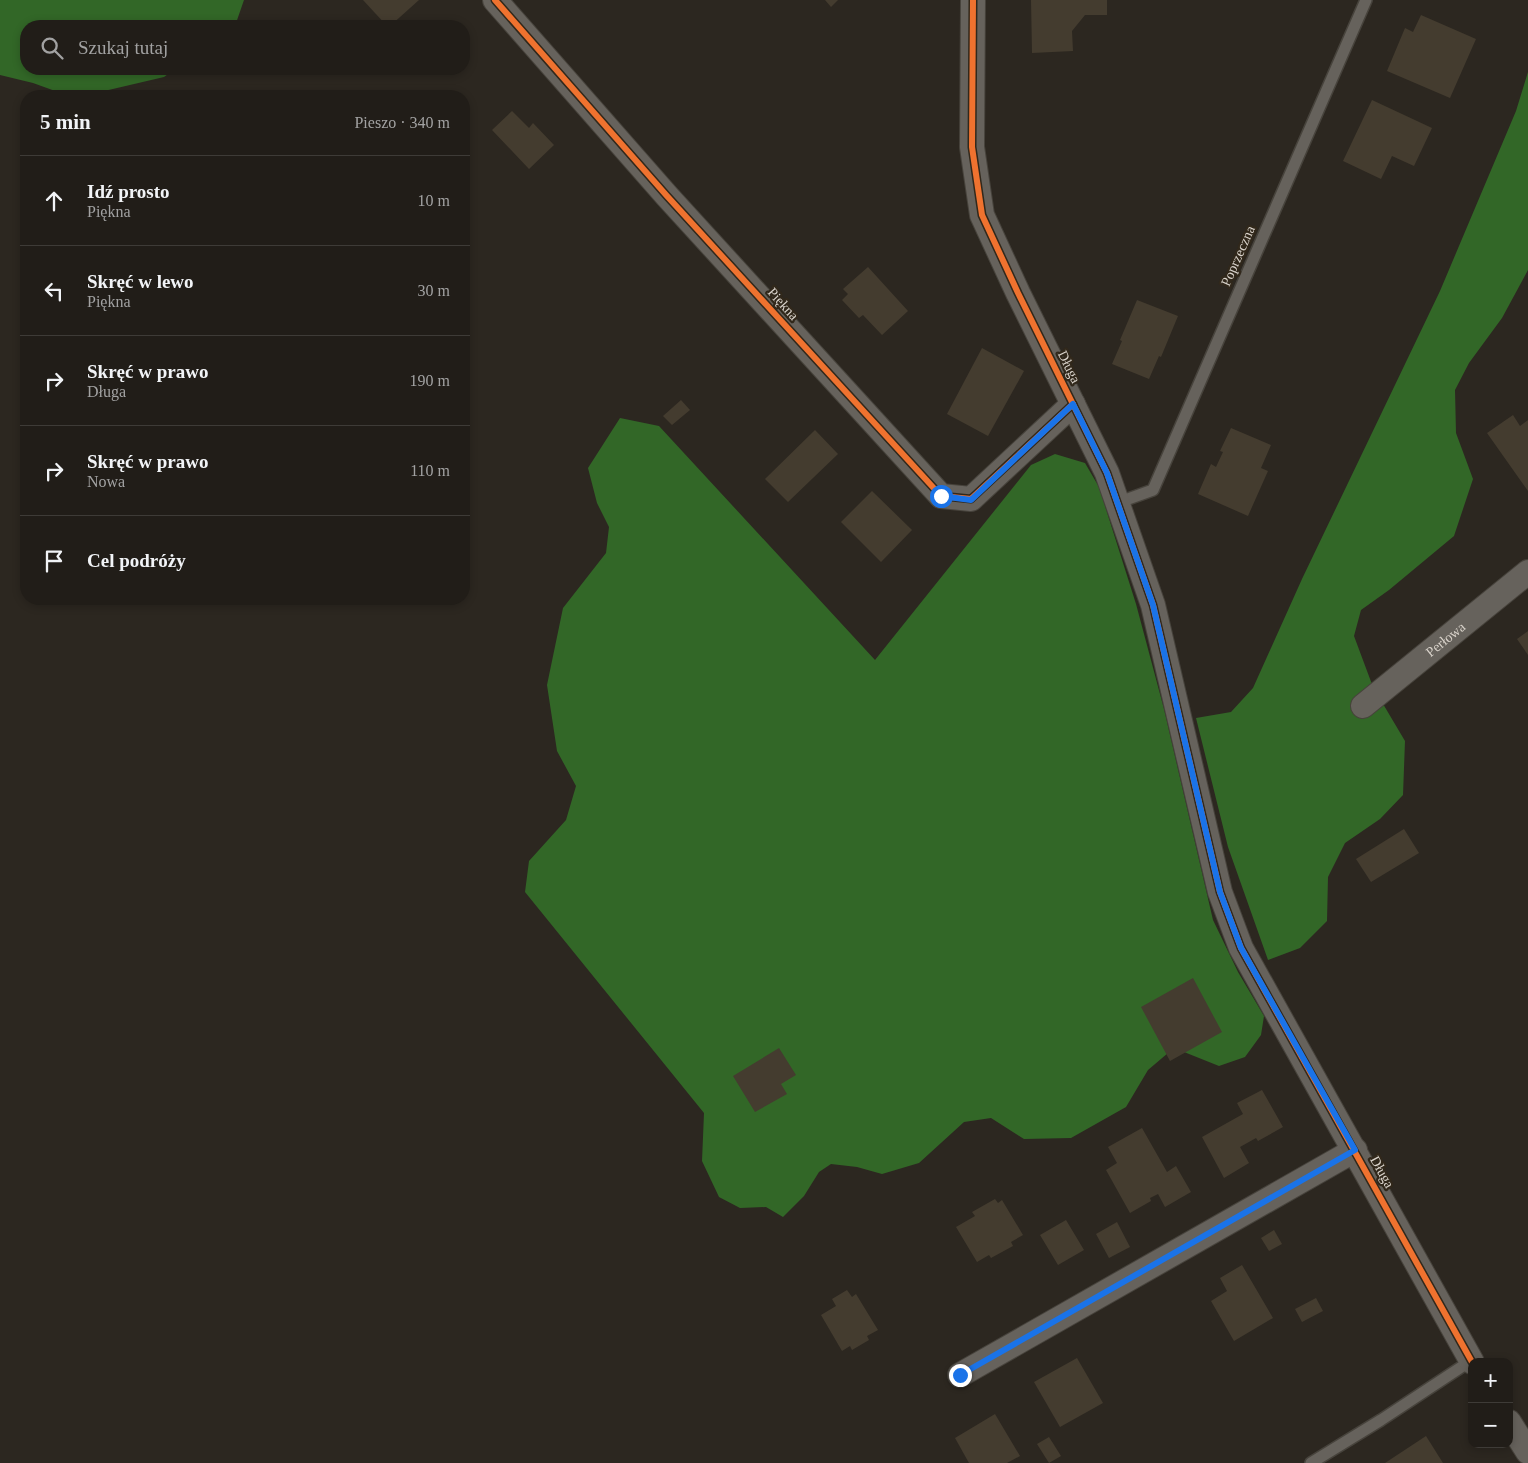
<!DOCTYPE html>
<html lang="pl">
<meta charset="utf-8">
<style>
body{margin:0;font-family:"Times New Roman",serif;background:#292621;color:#f1f3f6}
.controls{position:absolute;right:15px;bottom:15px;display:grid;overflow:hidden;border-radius:10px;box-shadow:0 2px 8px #0003}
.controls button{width:45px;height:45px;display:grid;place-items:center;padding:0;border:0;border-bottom:1px solid #3e3b37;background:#211d18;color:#f1f3f6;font:25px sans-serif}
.stop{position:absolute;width:15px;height:15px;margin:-11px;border:4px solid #1a73e8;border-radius:50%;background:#fff}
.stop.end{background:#1a73e8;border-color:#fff;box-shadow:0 1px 5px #0008}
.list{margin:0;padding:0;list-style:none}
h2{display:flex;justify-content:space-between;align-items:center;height:65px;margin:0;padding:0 20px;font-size:21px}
h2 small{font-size:16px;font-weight:400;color:#a2a2a2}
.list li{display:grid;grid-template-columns:32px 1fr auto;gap:15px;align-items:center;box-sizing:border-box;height:90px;padding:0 20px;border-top:1px solid #3e3b37}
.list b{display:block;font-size:19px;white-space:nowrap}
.list p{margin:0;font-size:16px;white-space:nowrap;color:#a2a2a2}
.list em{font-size:16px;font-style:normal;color:#a2a2a2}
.icon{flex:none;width:28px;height:28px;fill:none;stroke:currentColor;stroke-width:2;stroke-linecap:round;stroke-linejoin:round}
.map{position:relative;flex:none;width:1528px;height:1463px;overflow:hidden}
.search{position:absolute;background:#211d18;box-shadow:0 2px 8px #0003;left:20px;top:20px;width:450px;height:55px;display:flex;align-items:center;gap:12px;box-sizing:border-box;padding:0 18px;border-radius:20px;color:#a2a2a2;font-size:19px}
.panel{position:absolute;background:#211d18;box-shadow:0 2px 8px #0003;left:20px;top:90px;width:450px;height:515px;border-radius:20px}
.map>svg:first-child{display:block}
.forest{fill:#326727}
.building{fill:#443c2f}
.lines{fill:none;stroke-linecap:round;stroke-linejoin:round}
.lane-casing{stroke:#47433c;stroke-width:14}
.street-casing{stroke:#47433c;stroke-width:26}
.lane{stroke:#66625c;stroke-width:11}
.street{stroke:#66625c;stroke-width:24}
.cycleway-casing{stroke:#31281b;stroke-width:9}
.cycleway{stroke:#ef722f;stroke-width:6}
.route{stroke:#1a73e8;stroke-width:6}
.labels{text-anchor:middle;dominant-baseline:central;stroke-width:4.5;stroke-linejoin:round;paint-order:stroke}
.street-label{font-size:14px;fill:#d9d3cb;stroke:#31281b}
</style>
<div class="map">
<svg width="1528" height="1463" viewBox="0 0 1528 1463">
<rect width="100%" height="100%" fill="#2c2720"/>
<g class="forest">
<polygon points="0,0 244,0 235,26 26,26 26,69 175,69 164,77 83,96 69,96 33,83 0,75"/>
<polygon points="1528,72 1528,270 1502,318 1469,363 1455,390 1456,433 1473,479 1454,536 1389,590 1361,610 1354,636 1373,687 1405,741 1403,795 1380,819 1345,843 1328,877 1327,921 1300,948 1268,960 1228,847 1196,718 1231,712 1253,688 1302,579 1440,291 1516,111"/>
<polygon points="620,418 659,426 875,660 1031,465 1055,454 1085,463 1099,487 1136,604 1164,709 1213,920 1238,972 1264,1016 1261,1035 1245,1057 1219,1066 1184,1052 1168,1053 1148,1070 1126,1107 1071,1138 1024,1139 991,1118 964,1122 919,1163 882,1174 857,1167 831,1164 819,1172 804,1196 783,1217 766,1207 740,1208 719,1197 702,1161 704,1113 525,892 529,861 566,820 576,786 557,751 547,685 563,608 606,553 609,527 597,503 588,468"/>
</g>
<g class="building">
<polygon points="363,0 419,0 390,26 387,26"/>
<polygon points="825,0 838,0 831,7"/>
<polygon points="1031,0 1107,0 1107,15 1085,15 1072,31 1073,51 1032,53"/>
<polygon points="1421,15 1476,39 1450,98 1387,71 1405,28 1413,32"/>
<polygon points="1372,100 1432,128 1414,166 1392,156 1381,179 1343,161"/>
<polygon points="512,111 529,128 533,123 554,145 529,169 492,130"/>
<polygon points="868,267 908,311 882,335 863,315 859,318 842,300 848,294 843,289"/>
<polygon points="1137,300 1178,316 1161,357 1159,356 1149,379 1112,364 1122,341 1120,340"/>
<polygon points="982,348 1024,371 988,436 947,414"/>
<polygon points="681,400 690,410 672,425 663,416"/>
<polygon points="1513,415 1520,426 1528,420 1528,491 1487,433"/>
<polygon points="1231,428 1271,445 1261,468 1268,471 1248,516 1198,494 1211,464 1216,467 1223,452 1220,451"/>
<polygon points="815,430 838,454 788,502 765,479"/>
<polygon points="872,491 912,530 881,562 841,522"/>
<polygon points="1528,631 1528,655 1517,639"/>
<polygon points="1404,829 1419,853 1371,882 1356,859"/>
<polygon points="1193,978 1222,1032 1170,1061 1141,1007"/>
<polygon points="779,1048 796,1075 781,1084 787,1094 755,1112 733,1076"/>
<polygon points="1262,1090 1283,1127 1258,1141 1256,1138 1240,1147 1249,1163 1224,1178 1202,1137 1243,1114 1237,1103"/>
<polygon points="1142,1128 1167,1172 1176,1166 1191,1192 1165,1207 1158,1194 1150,1198 1151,1201 1130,1213 1106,1170 1117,1163 1108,1147"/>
<polygon points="995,1199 998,1203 1002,1200 1023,1235 1011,1242 1013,1246 991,1258 989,1255 977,1262 956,1227 975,1216 972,1212"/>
<polygon points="1066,1220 1084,1250 1058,1265 1040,1235"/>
<polygon points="1117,1222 1130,1247 1109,1258 1096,1234"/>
<polygon points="1274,1230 1282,1244 1269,1251 1261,1238"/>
<polygon points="1242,1265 1273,1318 1234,1341 1211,1301 1227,1291 1220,1278"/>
<polygon points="847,1290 852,1297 856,1294 878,1330 867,1336 869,1340 852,1350 850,1346 842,1351 821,1315 836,1306 832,1299"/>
<polygon points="1316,1298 1323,1311 1302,1322 1295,1309"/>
<polygon points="1077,1358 1103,1403 1060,1427 1034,1382"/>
<polygon points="995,1414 1020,1456 1007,1463 969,1463 955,1438"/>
<polygon points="1426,1436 1443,1463 1385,1463"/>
<polygon points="1049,1437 1061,1456 1049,1463 1037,1444"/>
</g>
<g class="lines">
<g class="lane-casing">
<g id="lane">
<polyline points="1117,503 1153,490 1366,0"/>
<polyline points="1311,1463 1381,1420 1472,1360"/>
</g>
</g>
<g class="street-casing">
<g id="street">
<polyline points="495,0 667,196 941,496 971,499 1073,404"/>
<polyline points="973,0 972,147 982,215 1018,293 1107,473 1153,605 1220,892 1241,948 1472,1362"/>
<path id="s1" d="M1363,706L1528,572"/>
<polyline points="960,1375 1355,1150"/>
<polyline points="1509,1422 1528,1452"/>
</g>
</g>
<use href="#lane" class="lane"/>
<use href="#street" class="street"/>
<g class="cycleway-casing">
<g id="cycleway">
<polyline points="495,0 667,196 941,496 971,499 1073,404"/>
<polyline points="973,0 972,147 982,215 1018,293 1107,473 1153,605 1220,892 1241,948 1472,1362"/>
</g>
</g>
<use href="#cycleway" class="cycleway"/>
</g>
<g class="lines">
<polyline class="route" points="941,496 971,500 1073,404 1107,473 1153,605 1220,892 1241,948 1355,1150 960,1375"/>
</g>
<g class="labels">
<g class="street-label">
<text transform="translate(1238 256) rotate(-66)">Poprzeczna</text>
<text transform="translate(783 304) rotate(48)">Piękna</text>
<text transform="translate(1069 367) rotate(64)">Długa</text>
<text stroke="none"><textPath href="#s1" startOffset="106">Perłowa</textPath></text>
<text transform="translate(1382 1172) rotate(61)">Długa</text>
</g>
</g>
</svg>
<div class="controls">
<button>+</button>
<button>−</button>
</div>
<div class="stop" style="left:941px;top:496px"></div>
<div class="stop end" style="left:960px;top:1375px"></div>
<div class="search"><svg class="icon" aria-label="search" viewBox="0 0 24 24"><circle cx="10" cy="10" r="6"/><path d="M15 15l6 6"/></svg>Szukaj tutaj</div>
<section class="panel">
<h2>5 min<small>Pieszo · 340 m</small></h2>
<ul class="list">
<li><svg class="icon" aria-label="ahead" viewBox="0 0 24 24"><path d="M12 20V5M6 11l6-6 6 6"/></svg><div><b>Idź prosto</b><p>Piękna</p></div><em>10 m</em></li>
<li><svg class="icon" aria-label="left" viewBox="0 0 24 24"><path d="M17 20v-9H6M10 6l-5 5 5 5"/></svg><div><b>Skręć w lewo</b><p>Piękna</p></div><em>30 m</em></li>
<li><svg class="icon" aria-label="right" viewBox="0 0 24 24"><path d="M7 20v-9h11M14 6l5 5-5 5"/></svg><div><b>Skręć w prawo</b><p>Długa</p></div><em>190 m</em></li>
<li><svg class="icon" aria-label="right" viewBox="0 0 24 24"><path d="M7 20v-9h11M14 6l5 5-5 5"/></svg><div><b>Skręć w prawo</b><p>Nowa</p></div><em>110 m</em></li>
<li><svg class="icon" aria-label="arrive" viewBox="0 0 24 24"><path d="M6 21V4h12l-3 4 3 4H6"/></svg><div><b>Cel podróży</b></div></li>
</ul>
</section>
</div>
